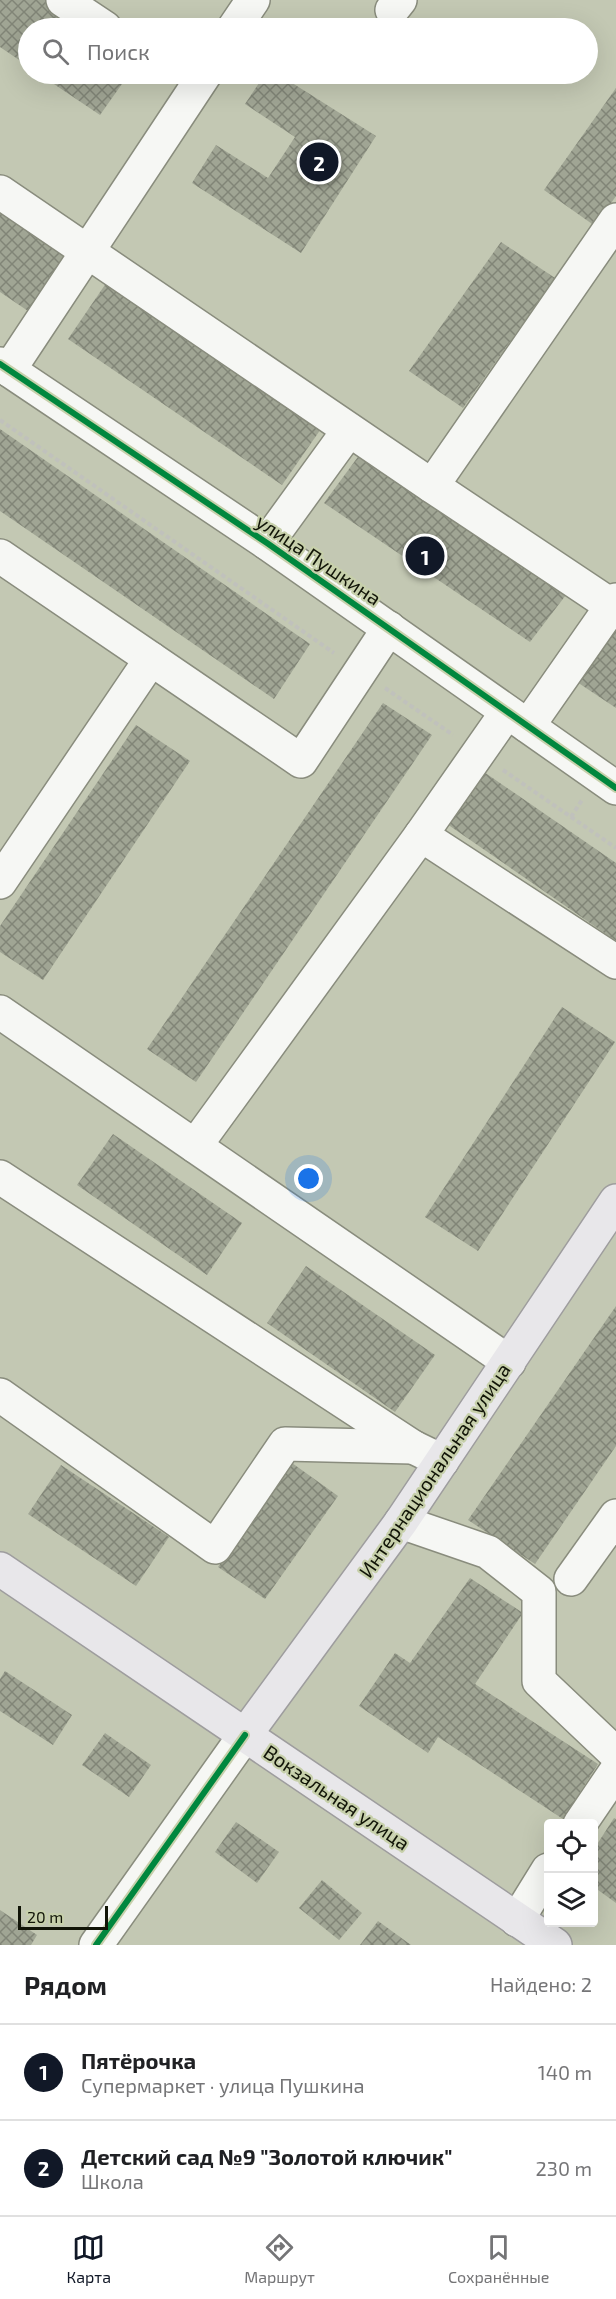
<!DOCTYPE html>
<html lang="ru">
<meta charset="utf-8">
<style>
body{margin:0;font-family:"Exo 2",sans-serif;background:#f2f2f2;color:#202124}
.controls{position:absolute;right:18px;bottom:18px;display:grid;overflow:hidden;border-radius:6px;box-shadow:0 6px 24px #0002}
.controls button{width:54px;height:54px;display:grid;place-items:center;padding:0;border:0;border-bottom:2px solid #e0e0e0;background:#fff;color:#202124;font:30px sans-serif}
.scale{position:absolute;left:18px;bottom:15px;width:90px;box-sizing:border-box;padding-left:6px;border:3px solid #111407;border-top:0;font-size:16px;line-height:21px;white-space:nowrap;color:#111407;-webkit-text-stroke:4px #c7d0ab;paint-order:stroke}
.you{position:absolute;left:309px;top:1179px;width:21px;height:21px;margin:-15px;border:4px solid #fff;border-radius:50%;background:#1a73e8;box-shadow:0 0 0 9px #1a73e833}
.badge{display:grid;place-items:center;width:39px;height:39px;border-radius:50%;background:#111827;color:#fff;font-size:20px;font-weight:700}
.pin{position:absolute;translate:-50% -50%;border:3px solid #fff;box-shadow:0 2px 6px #0006}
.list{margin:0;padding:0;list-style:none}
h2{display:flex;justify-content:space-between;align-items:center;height:78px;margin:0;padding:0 24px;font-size:26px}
h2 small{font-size:20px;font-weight:400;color:#757577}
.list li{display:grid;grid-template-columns:39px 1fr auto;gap:18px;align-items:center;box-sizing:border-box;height:96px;padding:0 24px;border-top:2px solid #e0e0e0}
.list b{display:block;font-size:22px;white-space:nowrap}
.list p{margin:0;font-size:20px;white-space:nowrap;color:#757577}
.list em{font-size:20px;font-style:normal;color:#757577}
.icon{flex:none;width:33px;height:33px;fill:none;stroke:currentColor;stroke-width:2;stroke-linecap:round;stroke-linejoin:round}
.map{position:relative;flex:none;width:616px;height:1945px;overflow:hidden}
.search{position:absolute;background:#fff;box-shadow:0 6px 24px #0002;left:18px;right:18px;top:18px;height:66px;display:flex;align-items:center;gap:15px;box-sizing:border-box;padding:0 21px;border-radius:33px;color:#757577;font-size:22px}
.sheet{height:270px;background:#fff}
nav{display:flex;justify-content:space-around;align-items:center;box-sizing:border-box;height:84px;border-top:2px solid #e0e0e0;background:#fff;font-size:16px;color:#757577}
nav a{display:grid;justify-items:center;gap:3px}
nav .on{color:#111827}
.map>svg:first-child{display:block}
.building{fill:url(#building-cross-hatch)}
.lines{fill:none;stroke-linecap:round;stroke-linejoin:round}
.minor-casing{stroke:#898c7d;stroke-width:36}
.major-casing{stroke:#9e9d9e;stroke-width:36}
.path{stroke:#c0c1bc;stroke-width:4;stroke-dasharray:4.5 3;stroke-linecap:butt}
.minor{stroke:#f6f7f4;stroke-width:33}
.major{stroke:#e8e7ea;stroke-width:33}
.cycleway-casing{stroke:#c7d0ab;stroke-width:10}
.cycleway{stroke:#00873e;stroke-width:6}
.labels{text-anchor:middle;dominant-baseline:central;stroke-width:4.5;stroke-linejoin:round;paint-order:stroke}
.street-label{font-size:20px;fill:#111407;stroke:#c7d0ab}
</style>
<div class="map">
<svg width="616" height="1945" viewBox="0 0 616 1945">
<defs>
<pattern id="building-cross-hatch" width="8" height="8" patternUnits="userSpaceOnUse" patternTransform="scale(1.5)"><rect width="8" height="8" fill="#a0a594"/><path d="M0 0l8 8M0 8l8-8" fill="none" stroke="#818577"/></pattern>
</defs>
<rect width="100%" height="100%" fill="#c3c8b3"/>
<g class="building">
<polygon points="0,0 45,0 86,28 28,28 28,66 0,47"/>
<polygon points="39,74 129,74 100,115"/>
<polygon points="265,74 278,74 376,136 301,253 192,183 216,145 268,178 295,137 245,104"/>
<polygon points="616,88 616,196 595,226 544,190"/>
<polygon points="0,206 69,254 28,311 0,292"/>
<polygon points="501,242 555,278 463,408 409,371"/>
<polygon points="111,276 323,426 282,485 68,339"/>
<polygon points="0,429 310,644 274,699 0,511"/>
<polygon points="363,450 569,591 530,642 324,503"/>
<polygon points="616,626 616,708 577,682"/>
<polygon points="383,703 432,735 196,1082 147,1049"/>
<polygon points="136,725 190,761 43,980 0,952 0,926"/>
<polygon points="484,772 616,863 616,941 447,824"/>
<polygon points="562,1007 615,1042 478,1251 425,1217"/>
<polygon points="113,1134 242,1223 207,1275 77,1185"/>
<polygon points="306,1266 435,1355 395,1412 267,1323"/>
<polygon points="616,1306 616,1446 535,1564 468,1520"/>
<polygon points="292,1463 338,1496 265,1599 218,1567"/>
<polygon points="61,1465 169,1537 136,1586 28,1514"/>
<polygon points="470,1578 523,1613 475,1684 598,1764 563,1819 438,1737 428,1753 359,1706 395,1653 410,1663"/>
<polygon points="5,1671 72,1715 53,1745 0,1711 0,1679"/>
<polygon points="105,1733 151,1765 129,1797 82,1765"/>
<polygon points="614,1818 616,1819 616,1903 594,1887 594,1849"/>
<polygon points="236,1822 279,1852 257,1883 215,1852"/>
<polygon points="322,1880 362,1913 339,1940 299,1908"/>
<polygon points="0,1910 37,1935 31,1945 0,1945"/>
<polygon points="378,1921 411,1945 360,1945"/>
</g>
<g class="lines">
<g class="minor-casing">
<g id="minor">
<polyline points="63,0 105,28"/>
<polyline points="392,10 400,0"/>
<polyline points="234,28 253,0"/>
<polyline points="0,192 432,486 612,606"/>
<polyline points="0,364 267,543 616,788"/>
<polyline points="9,370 205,74"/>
<polyline points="432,486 616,220"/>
<polyline points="267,543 349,430"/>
<polyline points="0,556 301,761 389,628"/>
<polyline points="528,726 616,600"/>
<polyline points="421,835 616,962"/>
<polyline points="0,882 151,659"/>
<polyline points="0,1012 509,1362"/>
<polyline points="195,1146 421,835 507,712"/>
<polyline points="0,1177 413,1447 442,1461"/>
<polyline points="0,1395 215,1547 285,1444 413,1447"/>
<polyline points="401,1522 488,1552 539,1592 539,1681 616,1754"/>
<polyline points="571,1579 616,1516"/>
<polyline points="580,1824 616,1771"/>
<polyline points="517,1920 548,1870"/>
<polyline points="96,1945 245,1735"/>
</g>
</g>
<g class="major-casing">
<g id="major">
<polyline points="0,1569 555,1945"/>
<polyline points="245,1735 401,1522 616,1201"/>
</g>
</g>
<g class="path">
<polyline points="0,420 334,653"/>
<polyline points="385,688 453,735"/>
<polyline points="503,770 616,848"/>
<polyline points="571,817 582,800"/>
</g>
<use href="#minor" class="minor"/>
<use href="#major" class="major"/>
<g class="cycleway-casing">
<g id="cycleway">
<polyline points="0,364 267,543 616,788"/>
<polyline points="96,1945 245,1735"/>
</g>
</g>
<use href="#cycleway" class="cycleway"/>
</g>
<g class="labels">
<g class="street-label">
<text transform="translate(319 559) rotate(34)">улица Пушкина</text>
<text transform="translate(434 1470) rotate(-56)">Интернациональная улица</text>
<text transform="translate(337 1797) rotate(34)">Вокзальная улица</text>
</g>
</g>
</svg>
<div class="controls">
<button><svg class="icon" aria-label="locate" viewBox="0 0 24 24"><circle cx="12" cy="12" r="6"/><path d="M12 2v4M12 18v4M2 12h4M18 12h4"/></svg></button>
<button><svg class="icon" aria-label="layers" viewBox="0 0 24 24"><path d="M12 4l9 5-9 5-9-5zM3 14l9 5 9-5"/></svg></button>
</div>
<div class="scale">20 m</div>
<div class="you"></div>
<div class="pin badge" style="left:425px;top:556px">1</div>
<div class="pin badge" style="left:319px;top:162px">2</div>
<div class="search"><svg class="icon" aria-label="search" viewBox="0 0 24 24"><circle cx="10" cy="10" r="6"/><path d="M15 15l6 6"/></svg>Поиск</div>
</div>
<section class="sheet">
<h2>Рядом<small>Найдено: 2</small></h2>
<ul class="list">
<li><span class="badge">1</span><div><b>Пятёрочка</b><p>Супермаркет · улица Пушкина</p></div><em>140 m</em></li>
<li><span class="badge">2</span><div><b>Детский сад №9 &quot;Золотой ключик&quot;</b><p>Школа</p></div><em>230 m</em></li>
</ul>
</section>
<nav>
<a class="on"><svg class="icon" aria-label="map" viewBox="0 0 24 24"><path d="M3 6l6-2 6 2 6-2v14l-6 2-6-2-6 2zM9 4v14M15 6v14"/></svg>Карта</a>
<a><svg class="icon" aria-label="directions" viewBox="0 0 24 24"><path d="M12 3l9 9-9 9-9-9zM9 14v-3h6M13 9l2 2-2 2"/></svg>Маршрут</a>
<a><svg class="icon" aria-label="saved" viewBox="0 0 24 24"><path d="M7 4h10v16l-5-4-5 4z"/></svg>Сохранённые</a>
</nav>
